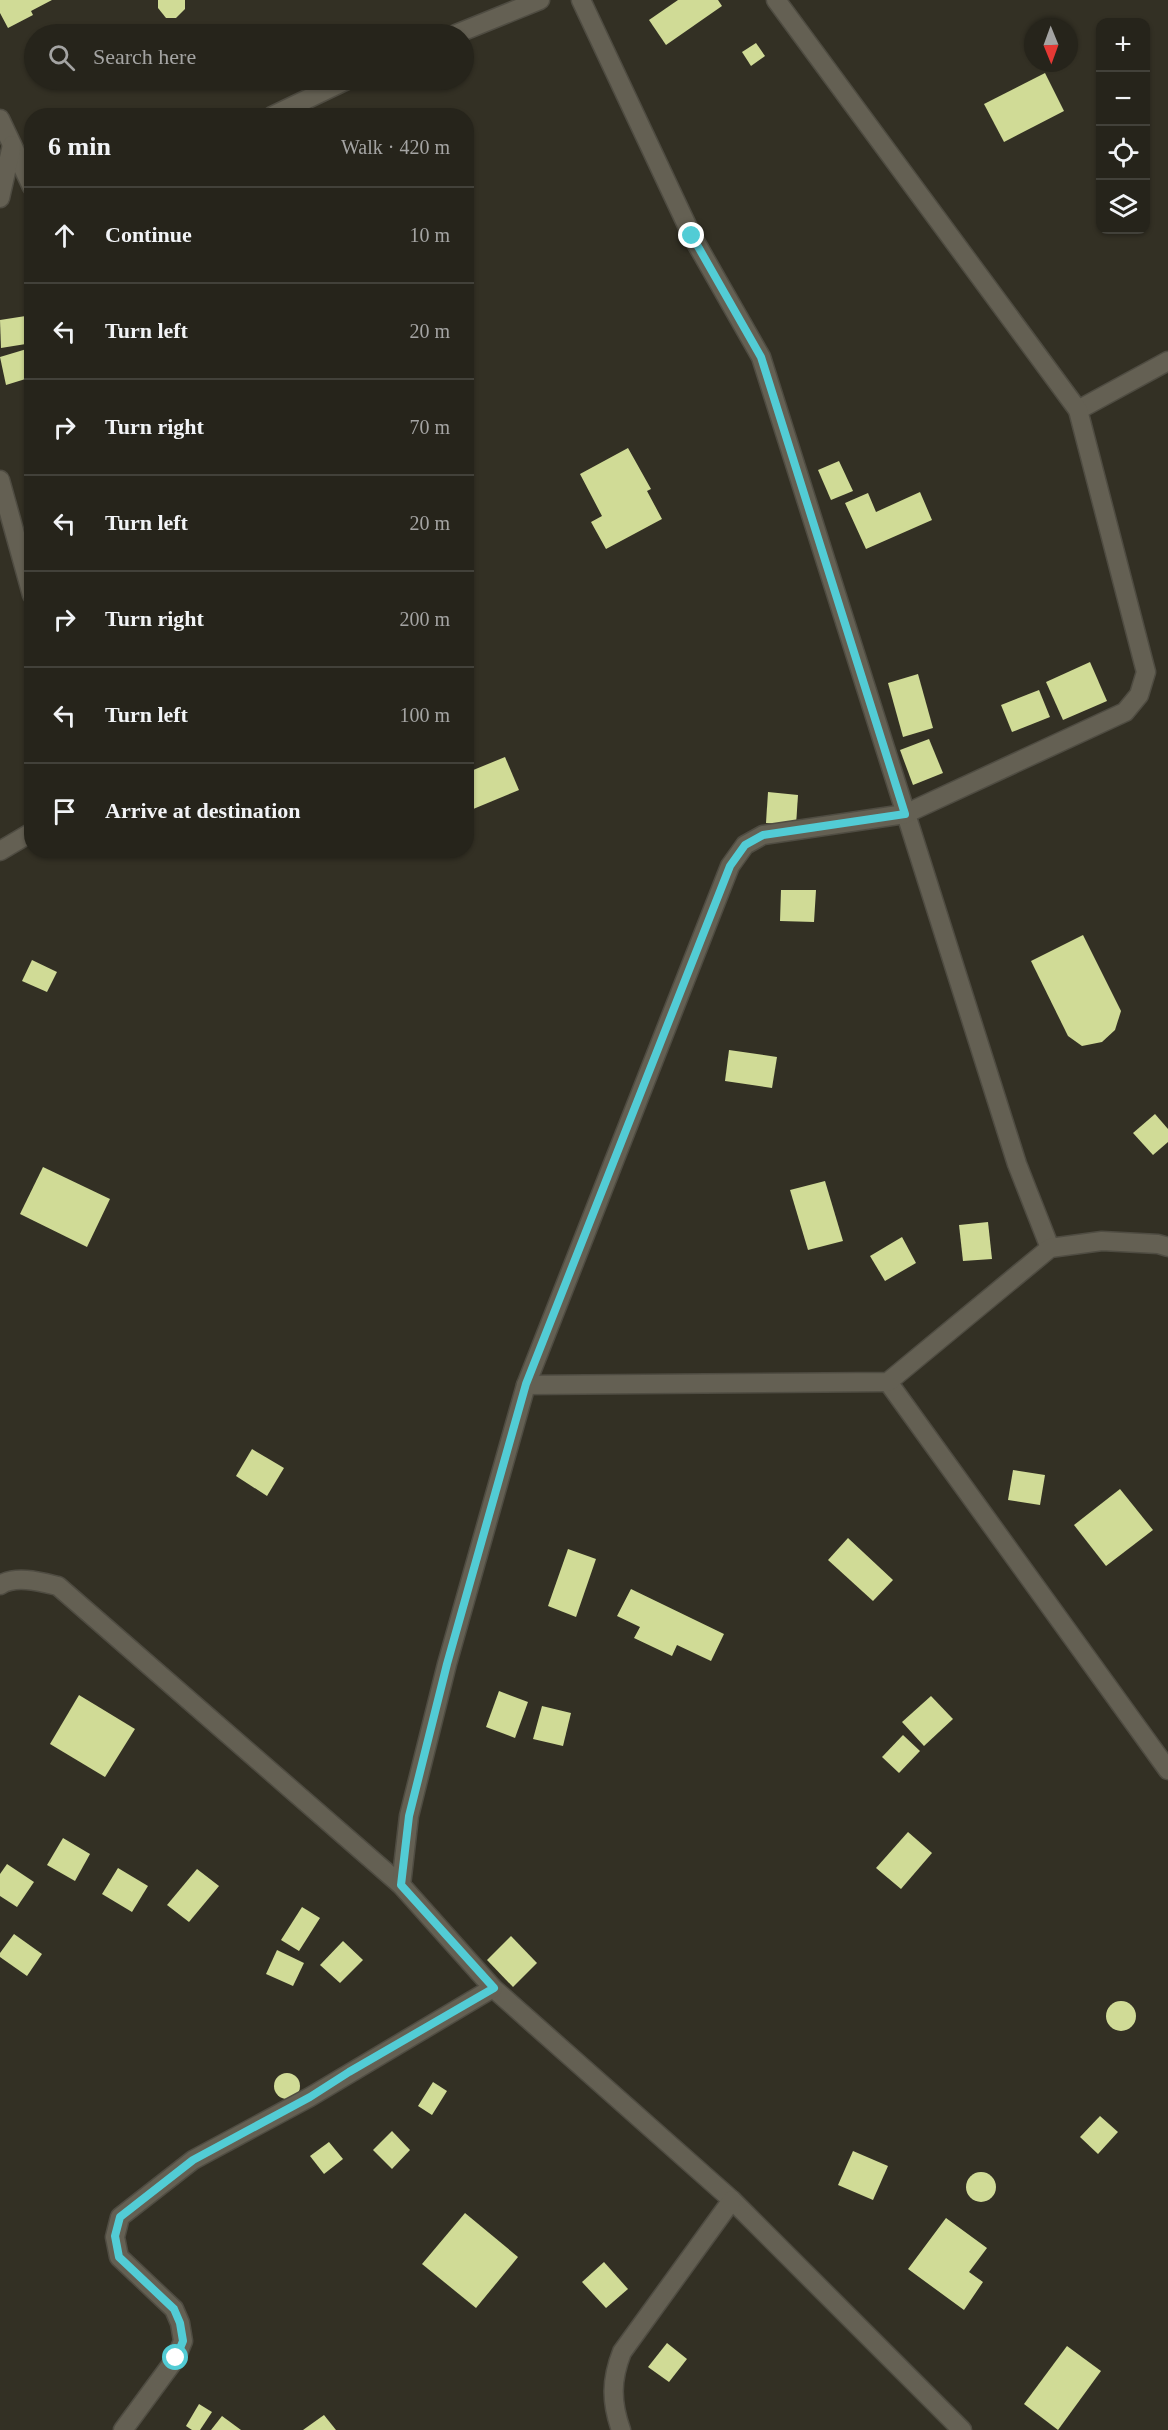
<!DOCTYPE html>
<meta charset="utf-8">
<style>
body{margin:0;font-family:"Times New Roman",serif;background:#2e2c24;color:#f1f3f6}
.controls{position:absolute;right:18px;top:18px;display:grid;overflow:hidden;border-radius:12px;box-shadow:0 2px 4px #0004}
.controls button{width:54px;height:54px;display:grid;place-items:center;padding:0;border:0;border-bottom:2px solid #42413a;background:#26241b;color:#f1f3f6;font:30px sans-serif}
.compass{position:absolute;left:1024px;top:18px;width:54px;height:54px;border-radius:50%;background:#26241b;box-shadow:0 2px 4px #0004;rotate:179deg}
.stop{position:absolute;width:18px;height:18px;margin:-14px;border:4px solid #52ccd5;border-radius:50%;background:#fff}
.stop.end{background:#52ccd5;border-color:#fff;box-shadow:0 2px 6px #0008}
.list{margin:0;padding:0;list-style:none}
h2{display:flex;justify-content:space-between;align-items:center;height:78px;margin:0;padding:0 24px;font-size:26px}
h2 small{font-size:20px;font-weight:400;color:#a4a4a3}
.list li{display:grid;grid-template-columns:39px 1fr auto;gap:18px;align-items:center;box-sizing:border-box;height:96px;padding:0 24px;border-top:2px solid #42413a}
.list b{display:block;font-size:22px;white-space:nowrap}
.list em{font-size:20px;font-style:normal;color:#a4a4a3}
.icon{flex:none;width:33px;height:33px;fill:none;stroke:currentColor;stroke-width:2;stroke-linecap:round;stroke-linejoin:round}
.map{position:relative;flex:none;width:1168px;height:2430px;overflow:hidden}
.search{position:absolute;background:#26241b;box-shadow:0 2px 4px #0004;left:24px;top:24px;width:450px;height:66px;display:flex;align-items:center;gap:15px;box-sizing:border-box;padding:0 21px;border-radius:33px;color:#a4a4a3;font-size:22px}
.panel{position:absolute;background:#26241b;box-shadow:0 2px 4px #0004;left:24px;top:108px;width:450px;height:750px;border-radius:24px}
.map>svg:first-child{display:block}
.building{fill:#d0db96}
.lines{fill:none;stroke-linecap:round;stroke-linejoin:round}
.street-casing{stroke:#4f4c42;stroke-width:21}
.street{stroke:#646053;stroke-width:18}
.route{stroke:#52ccd5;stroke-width:8}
</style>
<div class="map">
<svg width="1168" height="2430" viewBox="0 0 1168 2430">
<rect width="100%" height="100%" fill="#333024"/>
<g class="building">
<polygon points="0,0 52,0 31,11 33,15 8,28 0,13"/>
<polygon points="158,0 185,0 185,9 176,18 166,18 158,8"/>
<polygon points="678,0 718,0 722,6 666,45 649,20"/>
<polygon points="756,43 765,56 751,66 742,52"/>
<polygon points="1045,73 1064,111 1004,142 984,104"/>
<polygon points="32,315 32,343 1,348 0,320"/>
<polygon points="30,348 32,377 6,385 0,357"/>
<polygon points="628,448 651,489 647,491 662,519 606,549 591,522 602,516 580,474"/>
<polygon points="839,461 853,491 831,500 818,470"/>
<polygon points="920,492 932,520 866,549 845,503 868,493 876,512"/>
<polygon points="1090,662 1107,701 1063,720 1046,682"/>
<polygon points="918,674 933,728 903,737 888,683"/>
<polygon points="1039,690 1050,717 1012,732 1001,705"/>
<polygon points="929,739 943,773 913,785 900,750"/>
<polygon points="505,757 519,790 466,812 466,773"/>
<polygon points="768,792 798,795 796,825 766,823"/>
<polygon points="781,890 816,890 814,922 780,921"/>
<polygon points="1083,935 1121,1011 1115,1030 1102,1042 1082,1046 1068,1036 1031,961"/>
<polygon points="32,960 57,972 47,992 22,981"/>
<polygon points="729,1050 777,1057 772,1088 725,1081"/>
<polygon points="1155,1114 1168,1129 1168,1142 1153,1155 1133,1133"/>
<polygon points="43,1167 110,1199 87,1247 20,1214"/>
<polygon points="825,1181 843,1241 808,1250 790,1190"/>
<polygon points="988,1222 992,1259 963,1261 959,1225"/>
<polygon points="902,1237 916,1263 885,1281 870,1256"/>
<polygon points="252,1449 284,1468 267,1496 236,1476"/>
<polygon points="1013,1470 1045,1475 1040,1505 1008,1500"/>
<polygon points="1120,1489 1153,1530 1106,1566 1074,1525"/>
<polygon points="848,1538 893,1580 873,1601 828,1560"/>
<polygon points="568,1549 596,1559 576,1617 548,1606"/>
<polygon points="631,1589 724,1634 711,1661 677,1645 672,1656 634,1638 640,1627 617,1616"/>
<polygon points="499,1691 528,1702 515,1738 486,1727"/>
<polygon points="79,1695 135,1729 105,1777 50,1744"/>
<polygon points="931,1696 953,1719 924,1746 902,1722"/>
<polygon points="542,1706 571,1713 563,1746 533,1739"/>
<polygon points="903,1735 920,1751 899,1773 882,1757"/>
<polygon points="908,1832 932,1853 901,1889 876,1868"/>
<polygon points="63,1838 90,1854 75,1881 47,1865"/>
<polygon points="7,1864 34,1882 17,1907 0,1896 0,1874"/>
<polygon points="118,1868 148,1886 132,1912 102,1894"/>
<polygon points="197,1869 219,1886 189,1922 167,1905"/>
<polygon points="302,1907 320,1918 299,1951 281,1940"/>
<polygon points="14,1934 42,1954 27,1976 0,1957 0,1953"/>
<polygon points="511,1936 537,1963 513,1987 487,1960"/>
<polygon points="343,1941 363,1960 340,1983 320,1965"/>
<polygon points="277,1950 304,1963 293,1986 266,1974"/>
<circle cx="1121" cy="2016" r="15"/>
<circle cx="287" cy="2086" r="13"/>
<polygon points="433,2082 447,2091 432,2115 418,2106"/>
<polygon points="1100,2116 1118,2132 1098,2154 1080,2137"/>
<polygon points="392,2131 410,2150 392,2169 373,2150"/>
<polygon points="329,2142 343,2159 324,2174 310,2156"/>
<polygon points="853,2151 888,2166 873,2200 838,2185"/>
<circle cx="981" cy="2187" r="15"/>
<polygon points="465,2213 518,2257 476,2308 422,2264"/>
<polygon points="946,2218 987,2248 969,2272 983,2282 964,2310 908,2269"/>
<polygon points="604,2262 628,2289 606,2308 582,2282"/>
<polygon points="667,2343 687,2359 669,2382 648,2367"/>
<polygon points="1067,2346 1101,2371 1058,2430 1024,2404"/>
<polygon points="199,2404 212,2412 200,2430 192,2430 186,2426"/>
<polygon points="324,2415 336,2430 303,2430"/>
<polygon points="222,2416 241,2430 211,2430"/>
</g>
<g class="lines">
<g class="street-casing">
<g id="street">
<polyline points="581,0 692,236 761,357 1017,1164 1050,1248"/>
<polyline points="456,34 540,0"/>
<polyline points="272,116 347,80"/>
<polyline points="0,119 32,187"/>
<polyline points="0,198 12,145"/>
<polyline points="1078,410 1168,361"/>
<polyline points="0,480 32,595"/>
<polyline points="0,851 32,832"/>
<polyline points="888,1382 1168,1770"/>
<polyline points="526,1385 730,866 745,845 763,835 905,814 1125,712 1139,695 1146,672 1078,410 776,0"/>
<path d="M0,1585C16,1575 41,1582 58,1586L401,1885L493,1988L732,2200L962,2430"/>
<polyline points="401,1885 409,1816 447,1664 526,1385 888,1382 1050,1248 1102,1241 1158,1244 1168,1247"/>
<polyline points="123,2430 176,2358 183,2341 180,2323 174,2309 119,2257 115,2237 120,2217 193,2160 310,2097 493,1988"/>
<path d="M621,2430C611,2402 611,2380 622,2352L732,2200"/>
</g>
</g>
<use href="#street" class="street"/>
</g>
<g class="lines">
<polyline class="route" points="176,2358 183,2341 180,2323 174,2309 119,2257 115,2236 120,2217 193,2160 310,2097 349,2072 494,1988 401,1885 409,1816 447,1664 526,1384 730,866 745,845 763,835 905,814 761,357 692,236"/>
</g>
</svg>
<div class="controls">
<button>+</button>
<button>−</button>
<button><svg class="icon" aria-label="locate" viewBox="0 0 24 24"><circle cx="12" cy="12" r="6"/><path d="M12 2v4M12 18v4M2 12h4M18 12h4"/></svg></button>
<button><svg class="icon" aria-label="layers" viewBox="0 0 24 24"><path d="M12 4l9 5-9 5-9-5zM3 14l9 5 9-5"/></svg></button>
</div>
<svg class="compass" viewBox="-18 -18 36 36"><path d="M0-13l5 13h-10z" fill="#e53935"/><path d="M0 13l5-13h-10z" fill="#a4a4a3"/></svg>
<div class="stop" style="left:176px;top:2358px"></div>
<div class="stop end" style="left:692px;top:236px"></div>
<div class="search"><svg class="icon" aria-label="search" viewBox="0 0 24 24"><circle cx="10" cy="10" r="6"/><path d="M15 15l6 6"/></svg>Search here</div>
<section class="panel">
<h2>6 min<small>Walk · 420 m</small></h2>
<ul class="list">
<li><svg class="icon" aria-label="ahead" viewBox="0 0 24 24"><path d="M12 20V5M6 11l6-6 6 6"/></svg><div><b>Continue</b></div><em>10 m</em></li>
<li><svg class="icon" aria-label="left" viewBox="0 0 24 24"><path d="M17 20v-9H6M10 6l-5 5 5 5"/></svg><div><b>Turn left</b></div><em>20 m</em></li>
<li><svg class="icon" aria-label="right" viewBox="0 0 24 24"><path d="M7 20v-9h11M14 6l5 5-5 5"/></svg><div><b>Turn right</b></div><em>70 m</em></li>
<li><svg class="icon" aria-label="left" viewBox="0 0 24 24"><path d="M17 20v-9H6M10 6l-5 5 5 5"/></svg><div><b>Turn left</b></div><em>20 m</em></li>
<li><svg class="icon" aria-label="right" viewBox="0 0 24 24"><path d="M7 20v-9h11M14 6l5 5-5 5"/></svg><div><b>Turn right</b></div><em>200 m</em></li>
<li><svg class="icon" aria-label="left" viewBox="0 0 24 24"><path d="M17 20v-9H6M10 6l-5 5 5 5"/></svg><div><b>Turn left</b></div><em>100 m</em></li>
<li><svg class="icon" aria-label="arrive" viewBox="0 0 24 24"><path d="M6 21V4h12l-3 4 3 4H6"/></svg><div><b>Arrive at destination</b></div></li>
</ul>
</section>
</div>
